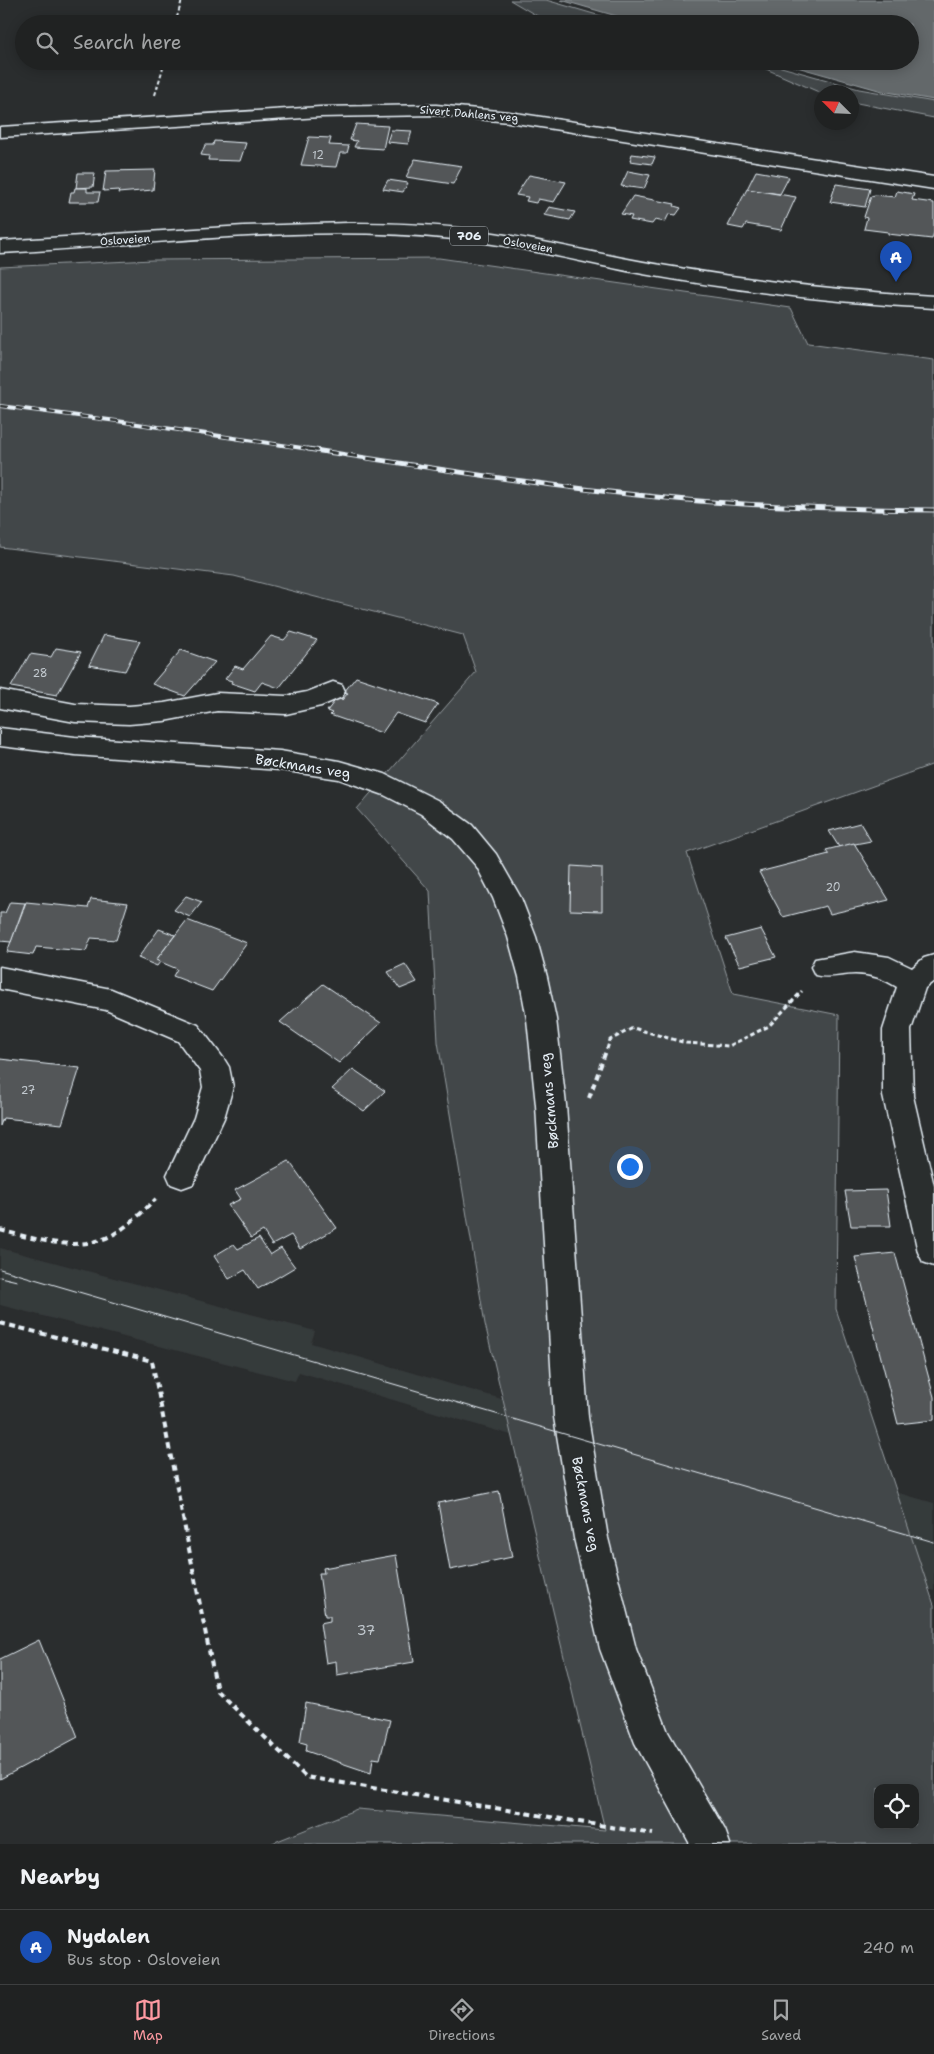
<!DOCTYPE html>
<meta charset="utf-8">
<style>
body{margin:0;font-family:"Shantell Sans",sans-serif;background:#2d2f2f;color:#f1f3f6}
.controls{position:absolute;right:15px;bottom:15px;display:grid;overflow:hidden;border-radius:10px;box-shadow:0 2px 12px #0003}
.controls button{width:45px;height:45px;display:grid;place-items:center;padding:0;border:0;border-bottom:1px solid #3d3f40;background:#202222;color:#f1f3f6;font:25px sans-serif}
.compass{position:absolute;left:814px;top:85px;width:45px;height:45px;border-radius:50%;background:#202222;box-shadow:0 2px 12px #0003;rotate:294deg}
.you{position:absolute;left:629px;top:1166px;width:18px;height:18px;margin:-12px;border:4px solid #fff;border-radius:50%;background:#1a73e8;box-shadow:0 0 0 8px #1a73e833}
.badge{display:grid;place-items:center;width:32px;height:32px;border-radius:50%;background:#ff9aa2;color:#fff;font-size:16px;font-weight:700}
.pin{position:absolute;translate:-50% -41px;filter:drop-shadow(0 1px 2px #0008)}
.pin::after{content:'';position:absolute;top:26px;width:18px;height:15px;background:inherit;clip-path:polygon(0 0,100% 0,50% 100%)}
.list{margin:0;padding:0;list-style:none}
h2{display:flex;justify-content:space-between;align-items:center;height:65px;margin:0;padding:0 20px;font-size:21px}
h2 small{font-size:16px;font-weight:400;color:#a2a4a5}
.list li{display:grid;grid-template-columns:32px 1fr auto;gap:15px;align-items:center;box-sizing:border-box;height:75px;padding:0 20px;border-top:1px solid #3d3f40}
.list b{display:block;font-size:19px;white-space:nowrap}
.list p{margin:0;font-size:16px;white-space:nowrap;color:#a2a4a5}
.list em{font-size:16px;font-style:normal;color:#a2a4a5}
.icon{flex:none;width:28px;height:28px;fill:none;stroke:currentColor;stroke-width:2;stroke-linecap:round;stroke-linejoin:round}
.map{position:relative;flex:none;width:934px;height:1844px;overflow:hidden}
.search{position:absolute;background:#202222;box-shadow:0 2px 12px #0003;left:15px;right:15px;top:15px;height:55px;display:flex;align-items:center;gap:12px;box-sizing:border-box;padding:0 18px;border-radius:28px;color:#a2a4a5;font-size:19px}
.sheet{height:140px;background:#202222}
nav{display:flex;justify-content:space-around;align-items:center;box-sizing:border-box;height:70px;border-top:1px solid #3d3f40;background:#202222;font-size:14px;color:#a2a4a5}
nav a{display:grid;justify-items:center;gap:2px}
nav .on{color:#ff9aa2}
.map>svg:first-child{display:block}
.built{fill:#363a3b}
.green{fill:#424648;stroke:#959ca0;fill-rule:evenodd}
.water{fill:#63686b;stroke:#989fa3}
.building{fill:#535759;stroke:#e8f1f8}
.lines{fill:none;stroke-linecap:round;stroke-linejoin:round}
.street-casing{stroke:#e8f1f8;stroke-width:3}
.secondary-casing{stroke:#e8f1f8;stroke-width:3}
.highway-casing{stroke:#e8f1f8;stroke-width:3}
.path-far2{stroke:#e8f1f8;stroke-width:2;stroke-dasharray:4 2.5;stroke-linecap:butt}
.path-far1{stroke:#e8f1f8;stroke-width:3;stroke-dasharray:4.5 3;stroke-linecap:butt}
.path{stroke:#e8f1f8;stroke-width:4;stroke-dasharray:6 4.5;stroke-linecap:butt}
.street{fill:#2a2d2e;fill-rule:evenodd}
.secondary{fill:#2a2d2e;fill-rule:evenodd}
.highway{fill:#2a2d2e;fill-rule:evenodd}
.tram{stroke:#e8f1f8;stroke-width:1}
.rail-far1-casing{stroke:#e8f1f8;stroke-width:4}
.rail-casing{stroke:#e8f1f8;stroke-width:5}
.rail-far1{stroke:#2a2d2e;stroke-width:2.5;stroke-dasharray:8;stroke-linecap:butt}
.rail{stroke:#2a2d2e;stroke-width:3;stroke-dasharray:10;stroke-linecap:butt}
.labels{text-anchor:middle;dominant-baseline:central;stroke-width:4;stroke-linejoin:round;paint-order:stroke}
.far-street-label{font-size:11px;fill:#e8f1f8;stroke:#2a2d2e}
.number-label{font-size:11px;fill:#c3cad0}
.shield{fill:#2a2d2e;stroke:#afb6bb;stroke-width:1}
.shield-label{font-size:12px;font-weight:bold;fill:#e8f1f8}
.street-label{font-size:14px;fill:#e8f1f8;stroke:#2a2d2e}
.near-number-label{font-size:14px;fill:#c3cad0}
</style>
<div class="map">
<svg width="934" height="1844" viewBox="0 0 934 1844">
<rect width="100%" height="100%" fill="#2a2d2e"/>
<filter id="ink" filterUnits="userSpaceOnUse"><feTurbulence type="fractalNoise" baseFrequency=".02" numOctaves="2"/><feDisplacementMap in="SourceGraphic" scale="10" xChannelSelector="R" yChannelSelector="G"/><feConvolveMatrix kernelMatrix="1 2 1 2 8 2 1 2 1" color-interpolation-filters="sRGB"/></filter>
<g filter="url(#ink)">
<polygon class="built" points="0,1248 315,1331 311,1343 897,1515 899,1493 934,1503 934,1591 884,1577 891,1548 299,1372 295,1381 0,1305"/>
<g class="green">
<polygon points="510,0 546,0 628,24 551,24"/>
<polygon points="735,61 760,61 859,89 934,102 934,118 852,102 852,92 821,93 757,65"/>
<path d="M439,258L791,308L808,343L934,360V764L687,853L733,994L839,1015L836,1309L934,1605V1844H270L357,1809L605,1830L485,1324L438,1042L430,891L357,809L476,672L463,635L234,576L0,547V267L153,260ZM878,1788H915V1825H878Z"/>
</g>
<polygon class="water" points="561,0 934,0 934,100 882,91 776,61 910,61 910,24 644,24"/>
<g class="building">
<polygon points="356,124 388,126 383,149 354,147 357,141 350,140"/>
<polygon points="391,130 412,131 408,144 387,142"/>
<polygon points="309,137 331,138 329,145 349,146 347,153 340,153 336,167 301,165"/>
<polygon points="214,141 246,143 240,161 208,160 209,156 201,155 205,145 213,145"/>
<polygon points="632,154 655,157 652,164 630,161"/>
<polygon points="415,159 462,166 453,184 406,177"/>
<polygon points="155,170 153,190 118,193 119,190 103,191 106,171"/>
<polygon points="628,171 650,175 644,189 621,186"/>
<polygon points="756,171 789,177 780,194 747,189"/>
<polygon points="78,173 95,173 93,187 76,188"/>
<polygon points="529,175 566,182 554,202 538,199 536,203 526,201 528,197 516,195"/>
<polygon points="388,180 408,183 403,192 383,189"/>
<polygon points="836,184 870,189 865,207 830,202"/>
<polygon points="75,188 87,188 87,192 100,192 98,202 69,202 71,192 74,192"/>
<polygon points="747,189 796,197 781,230 746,224 743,229 728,226"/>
<polygon points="897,191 914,194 912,200 934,203 934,232 932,239 888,234 888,232 864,229 867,218 864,217 871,196 875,195 895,197"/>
<polygon points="633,196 675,204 674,206 681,208 676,215 669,214 665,222 655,220 652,224 630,220 632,216 621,214"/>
<polygon points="549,207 575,212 570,220 544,215"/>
<polygon points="291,632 317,640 279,688 262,682 255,691 231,683 232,681 225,679 235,666 243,669 271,636 284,640"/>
<polygon points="104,635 140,641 125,671 89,665"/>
<polygon points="56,648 81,652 57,695 11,687 30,654 51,657"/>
<polygon points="181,650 215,662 185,696 152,684"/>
<polygon points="356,677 438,704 425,723 396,713 382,733 330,715 332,713 327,711 337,698 342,700 348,693 344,692"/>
<polygon points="860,823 871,841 839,847 829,831"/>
<polygon points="854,843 889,900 830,914 826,906 783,917 759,872 829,854 826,850"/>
<polygon points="571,866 602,868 602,911 570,910"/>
<polygon points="186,896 202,902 190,917 174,910"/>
<polygon points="91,899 128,903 116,940 91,938 86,951 36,947 33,955 7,952 26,902 88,908"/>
<polygon points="10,902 25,903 11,942 0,941 0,913 5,913"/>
<polygon points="187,920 247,943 212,991 173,976 177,969 156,960"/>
<polygon points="159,929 175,935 156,960 160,962 157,966 138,958"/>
<polygon points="761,929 776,957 740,966 726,938"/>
<polygon points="405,964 417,982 400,989 388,972"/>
<polygon points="323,984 381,1023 339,1063 280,1022"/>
<polygon points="0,1059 80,1068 62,1124 3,1118 0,1126"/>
<polygon points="353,1069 385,1091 364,1111 332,1089"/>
<polygon points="289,1161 337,1228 300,1249 291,1235 272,1245 263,1231 251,1238 228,1205 241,1199 235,1190"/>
<polygon points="886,1190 891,1226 851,1226 845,1191"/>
<polygon points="259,1238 270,1255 281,1248 295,1267 258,1289 245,1270 229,1279 214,1256 234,1244 238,1249"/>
<polygon points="895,1253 934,1397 934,1420 898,1424 855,1257"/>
<polygon points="499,1491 512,1557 450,1570 438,1503"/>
<polygon points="396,1555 414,1662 337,1675 336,1661 326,1663 320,1623 330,1621 330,1616 325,1616 319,1573 324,1573 323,1568"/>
<polygon points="39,1640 78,1737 0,1779 0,1659"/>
<polygon points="306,1703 390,1720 380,1759 373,1758 371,1773 306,1751 307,1744 300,1742"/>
</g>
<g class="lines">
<g class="street-casing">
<g id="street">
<polygon points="436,105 509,112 934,177 934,189 509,122 436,115 320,117 0,137 0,127 320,107"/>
<polygon points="333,682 342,685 345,691 342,697 321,706 286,714 217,711 164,721 129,724 75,722 0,708 0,690 75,704 129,706 164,703 217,693 286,696 307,692"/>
<path d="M855,952L889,957L912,968L924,958L934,955V981L925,988L911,1030L913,1096L934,1186V1266L923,1262L918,1252L883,1096V1030L897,987C884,979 871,974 855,974C841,974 829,979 815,975L811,967L815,959Z"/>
<polygon points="0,967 111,989 198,1025 224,1059 229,1067 233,1087 224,1118 193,1184 182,1188 171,1184 167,1175 194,1118 203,1087 200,1071 178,1041 106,1010 0,989"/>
</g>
</g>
<g class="secondary-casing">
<polygon id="secondary" points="0,728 75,737 280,751 339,761 385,774 439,801 472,825 496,854 521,898 536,937 547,977 556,1019 566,1105 588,1417 608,1538 636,1649 668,1732 725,1830 730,1844 690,1844 635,1743 600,1649 574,1538 554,1417 536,1105 527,1019 519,977 508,937 493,898 477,867 453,839 421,814 384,795 339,779 280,770 75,755 0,746"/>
</g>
<g class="highway-casing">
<path id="highway" d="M348,223C393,223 437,224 481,231C543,240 604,256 667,266C755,281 844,291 934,296V308C837,303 739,291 643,274C580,262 517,245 453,239C304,223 149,245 0,253V241L244,226Z"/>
</g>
<g class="path-far2">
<polyline points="175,24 182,0"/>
<polyline points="155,95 165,61"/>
</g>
<polyline class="path-far1" points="607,1049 610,1040 633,1028 686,1043 729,1046 769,1026 802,991"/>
<g class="path">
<polyline points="589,1098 607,1048"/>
<path d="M0,1230C36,1239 79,1254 114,1234C130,1225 143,1211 156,1199"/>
<polyline points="0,1323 152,1361 217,1691 306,1777 653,1834"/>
</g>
<use href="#street" class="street"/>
<use href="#secondary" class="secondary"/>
<use href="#highway" class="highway"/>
<g class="tram">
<polyline points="0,1269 934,1542"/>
<polyline points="0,1277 17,1281"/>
</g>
<g class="rail-far1-casing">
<polyline id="rail-far1" points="0,406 117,421 316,450"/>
</g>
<g class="rail-casing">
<path id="rail" d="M308,449C438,469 568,490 699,501C777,507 856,509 934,510"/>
</g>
<use href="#rail-far1" class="rail-far1"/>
<use href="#rail" class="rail"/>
</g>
</g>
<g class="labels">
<g class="far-street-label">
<text transform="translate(469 114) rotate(5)">Sivert Dahlens veg</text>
<text transform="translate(125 240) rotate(-4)">Osloveien</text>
<text transform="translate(528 245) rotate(10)">Osloveien</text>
</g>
<g class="number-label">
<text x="318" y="155">12</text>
<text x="40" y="673">28</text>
<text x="833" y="887">20</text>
<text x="28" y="1090">27</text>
</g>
<rect class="shield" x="450" y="226.5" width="38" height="19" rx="4"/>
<g class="shield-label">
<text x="469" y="236">706</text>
</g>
<g class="street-label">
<text transform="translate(303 766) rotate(9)">Bøckmans veg</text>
<text transform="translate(549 1101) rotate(-95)">Bøckmans veg</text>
<text transform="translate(586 1504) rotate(79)">Bøckmans veg</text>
</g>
<g class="near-number-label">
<text x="366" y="1630">37</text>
</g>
</g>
</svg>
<div class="controls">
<button><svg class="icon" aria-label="locate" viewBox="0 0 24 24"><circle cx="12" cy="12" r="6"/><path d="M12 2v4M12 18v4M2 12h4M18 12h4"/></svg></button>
</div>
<svg class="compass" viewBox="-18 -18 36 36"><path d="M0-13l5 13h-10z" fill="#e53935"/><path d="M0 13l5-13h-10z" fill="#a2a4a5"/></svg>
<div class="you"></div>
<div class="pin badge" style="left:896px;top:282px;background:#1a4fb4">A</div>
<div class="search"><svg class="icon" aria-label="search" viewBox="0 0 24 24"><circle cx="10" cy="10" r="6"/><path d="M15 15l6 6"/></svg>Search here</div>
</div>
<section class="sheet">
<h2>Nearby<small></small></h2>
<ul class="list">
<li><span class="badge" style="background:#1a4fb4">A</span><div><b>Nydalen</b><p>Bus stop · Osloveien</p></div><em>240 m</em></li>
</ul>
</section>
<nav>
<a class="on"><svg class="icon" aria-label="map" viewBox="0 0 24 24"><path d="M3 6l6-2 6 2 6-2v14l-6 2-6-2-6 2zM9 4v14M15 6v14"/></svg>Map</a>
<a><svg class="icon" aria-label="directions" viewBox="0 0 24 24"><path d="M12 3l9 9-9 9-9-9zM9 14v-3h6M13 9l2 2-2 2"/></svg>Directions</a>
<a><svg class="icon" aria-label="saved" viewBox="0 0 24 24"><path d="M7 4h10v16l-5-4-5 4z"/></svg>Saved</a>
</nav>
